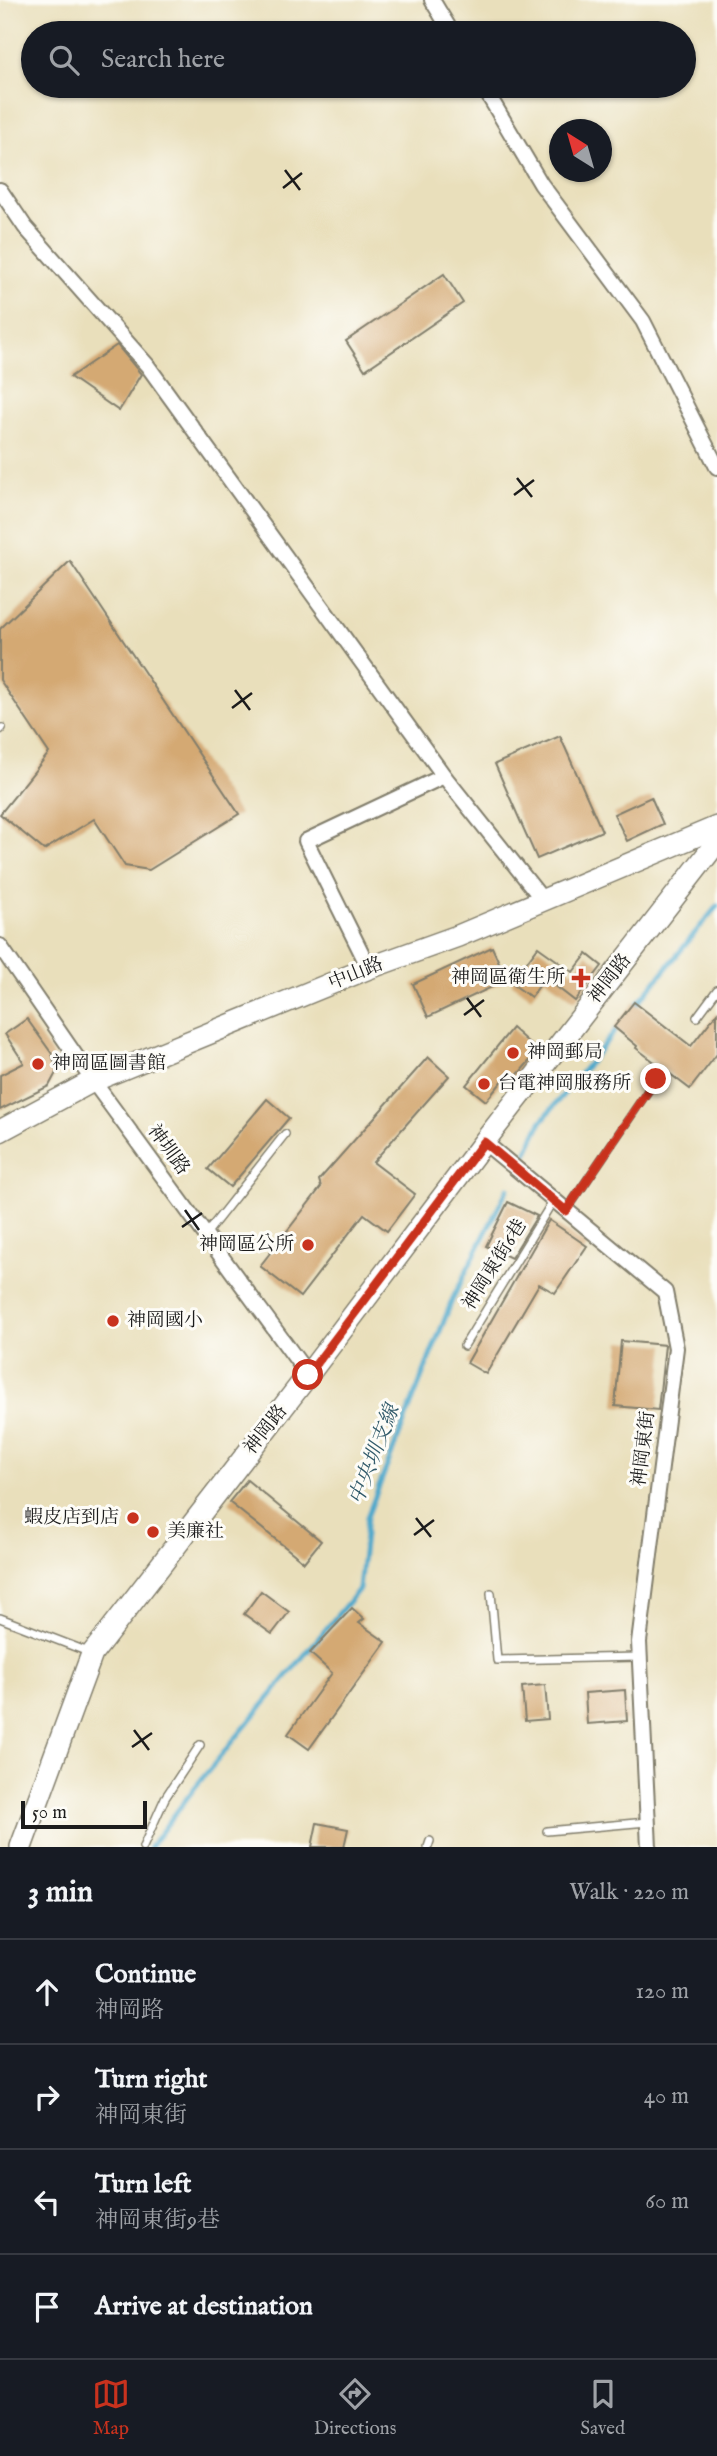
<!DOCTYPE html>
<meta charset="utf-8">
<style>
body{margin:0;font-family:"IM FELL English","Noto Serif TC",serif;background:#20242c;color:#f1f3f6}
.compass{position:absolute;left:549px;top:119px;width:63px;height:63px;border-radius:50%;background:#171b24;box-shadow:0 2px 5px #0004;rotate:323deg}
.scale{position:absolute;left:21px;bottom:18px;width:126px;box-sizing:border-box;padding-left:7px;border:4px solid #1c1c1c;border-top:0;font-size:19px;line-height:24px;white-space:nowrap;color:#1c1c1c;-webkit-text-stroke:5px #fdfcf7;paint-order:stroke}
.stop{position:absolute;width:21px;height:21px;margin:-16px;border:5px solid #c8321e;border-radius:50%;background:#fff}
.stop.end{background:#c8321e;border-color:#fff;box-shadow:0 2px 7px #0008}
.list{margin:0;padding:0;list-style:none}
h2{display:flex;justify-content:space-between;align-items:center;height:91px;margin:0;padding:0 28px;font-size:30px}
h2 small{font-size:23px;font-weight:400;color:#9ea1a6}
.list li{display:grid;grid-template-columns:46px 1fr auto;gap:21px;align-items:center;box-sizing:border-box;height:105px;padding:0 28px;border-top:2px solid #363941}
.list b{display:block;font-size:26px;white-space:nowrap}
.list p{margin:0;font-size:23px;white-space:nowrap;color:#9ea1a6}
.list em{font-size:23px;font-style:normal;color:#9ea1a6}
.icon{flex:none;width:38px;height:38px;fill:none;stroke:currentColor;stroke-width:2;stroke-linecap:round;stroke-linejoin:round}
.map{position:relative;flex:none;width:717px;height:1847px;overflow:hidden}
.search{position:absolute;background:#171b24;box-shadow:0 2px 5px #0004;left:21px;right:21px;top:21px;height:77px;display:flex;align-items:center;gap:18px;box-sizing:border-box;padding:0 24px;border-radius:38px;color:#9ea1a6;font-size:26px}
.sheet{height:511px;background:#171b24}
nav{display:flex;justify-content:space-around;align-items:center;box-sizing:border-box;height:98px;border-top:2px solid #363941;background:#171b24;font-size:19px;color:#9ea1a6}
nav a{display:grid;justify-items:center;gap:4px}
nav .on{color:#c8321e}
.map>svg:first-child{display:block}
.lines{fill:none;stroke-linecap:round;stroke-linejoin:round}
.stream{stroke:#4da8cb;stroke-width:5}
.building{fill:#d4a973}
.lane-casing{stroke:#827e6c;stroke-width:10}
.street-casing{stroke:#827e6c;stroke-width:18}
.secondary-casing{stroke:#827e6c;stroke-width:24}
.lane{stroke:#fff;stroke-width:7}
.street{stroke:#fff;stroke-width:14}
.secondary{stroke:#fff;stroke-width:21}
.route{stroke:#c8321e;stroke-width:9}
.ticks{fill:none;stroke:#1c1c1c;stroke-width:2.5}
.poi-dot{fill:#c8321e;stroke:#fdfcf7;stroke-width:2.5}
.labels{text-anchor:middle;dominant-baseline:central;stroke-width:6;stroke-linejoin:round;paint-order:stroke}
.street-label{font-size:19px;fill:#1c1c1c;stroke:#fdfcf7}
.poi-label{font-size:19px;fill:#1c1c1c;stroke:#fdfcf7;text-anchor:start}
.water-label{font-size:21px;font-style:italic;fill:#325b6b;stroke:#fdfcf7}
</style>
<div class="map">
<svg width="717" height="1847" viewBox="0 0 717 1847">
<rect width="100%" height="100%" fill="#fdfcf7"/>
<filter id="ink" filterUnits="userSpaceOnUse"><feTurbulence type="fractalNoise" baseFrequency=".0143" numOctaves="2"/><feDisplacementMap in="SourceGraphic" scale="14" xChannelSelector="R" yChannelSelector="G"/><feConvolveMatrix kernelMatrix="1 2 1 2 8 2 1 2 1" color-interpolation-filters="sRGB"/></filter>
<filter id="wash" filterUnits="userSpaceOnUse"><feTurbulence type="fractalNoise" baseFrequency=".00686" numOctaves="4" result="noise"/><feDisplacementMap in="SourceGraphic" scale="28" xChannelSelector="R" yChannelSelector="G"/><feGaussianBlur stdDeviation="1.57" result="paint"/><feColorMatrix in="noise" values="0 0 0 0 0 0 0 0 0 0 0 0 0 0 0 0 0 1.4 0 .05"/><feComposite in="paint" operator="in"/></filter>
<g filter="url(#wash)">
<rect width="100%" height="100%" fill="#e9dfbb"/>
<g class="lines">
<g class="stream">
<polyline points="633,1009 717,906"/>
<polyline points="524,1158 541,1122 620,1025"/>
<polyline points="150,1847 196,1786 359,1589 367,1517 453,1298 508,1188"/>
</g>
</g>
<g id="blocks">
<g class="building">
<polygon points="444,274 463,303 365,370 346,341"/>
<polygon points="117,345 141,374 119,411 70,377"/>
<polygon points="70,561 239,814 149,870 125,866 94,819 44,850 0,814 49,753 0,680 0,629"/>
<polygon points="560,736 602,831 537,859 495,764"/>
<polygon points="651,797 663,824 627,841 614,814"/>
<polygon points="492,947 507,980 428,1017 413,984"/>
<polygon points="538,947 573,972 587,954 602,966 575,1001 545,978 531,997 511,983"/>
<polygon points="634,1002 691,1046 717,1013 717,1054 690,1089 636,1048 637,1046 614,1027"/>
<polygon points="27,1019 52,1054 57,1071 49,1086 0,1110 0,1075 24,1063 5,1034"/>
<polygon points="512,1028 538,1051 515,1078 509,1073 486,1101 466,1085"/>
<polygon points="428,1057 449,1076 373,1162 415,1194 387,1231 364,1214 300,1297 260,1266 321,1187 319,1180"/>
<polygon points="267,1099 289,1118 230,1187 208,1169"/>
<polygon points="508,1202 537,1216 511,1258 486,1246"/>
<polygon points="549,1220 587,1246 555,1293 539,1284 486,1374 467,1363"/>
<polygon points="621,1341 665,1345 658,1410 615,1406"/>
<polygon points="247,1480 321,1541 304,1562 229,1502"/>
<polygon points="261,1591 289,1612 272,1634 244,1614"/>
<polygon points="352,1608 364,1619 359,1623 386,1642 309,1749 288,1734 332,1673 310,1653"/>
<polygon points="545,1685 548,1719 525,1721 522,1687"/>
<polygon points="625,1690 627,1721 587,1724 585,1693"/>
<polygon points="317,1823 348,1829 344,1847 312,1847"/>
</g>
</g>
</g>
<g filter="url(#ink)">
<use href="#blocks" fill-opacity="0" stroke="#827e6c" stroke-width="2"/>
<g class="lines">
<g class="lane-casing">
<g id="lane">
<polyline points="0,730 2,728"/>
<polyline points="697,1017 717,990"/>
<polyline points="566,1211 656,1079"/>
<polyline points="206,1234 285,1134"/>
<polyline points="464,1346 553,1201"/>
<polyline points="491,1593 497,1660 639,1657"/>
<polyline points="0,1618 91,1653"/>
<polyline points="547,1831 647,1822"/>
<polyline points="143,1847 165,1798 200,1745"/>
<polyline points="428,1847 430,1841"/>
</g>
</g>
<g class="street-casing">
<g id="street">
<polyline points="432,0 452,33"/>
<polyline points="483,86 541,184 643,321 717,467"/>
<polyline points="0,190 25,227 147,365 444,776 542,899"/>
<polyline points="0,946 93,1081 308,1375"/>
<polyline points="369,968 306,841 444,776"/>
<polyline points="484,1142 665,1292 676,1348 639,1642 649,1847"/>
</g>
</g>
<g class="secondary-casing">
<g id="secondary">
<polyline points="0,1131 93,1081 369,968 458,936 717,827"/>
<polyline points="21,1847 92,1654 308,1375 484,1142 717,842"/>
</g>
</g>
<use href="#lane" class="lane"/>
<use href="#street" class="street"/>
<use href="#secondary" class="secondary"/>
</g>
</g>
<g class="lines" filter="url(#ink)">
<polyline class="route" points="308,1375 484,1142 566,1211 656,1079"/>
</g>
<path class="ticks" d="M285,170L300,190M283,188L302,173M517,478L532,497M514,495L534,480M235,690L250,710M232,708L252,693M467,998L481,1017M464,1015L484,1000M185,1210L199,1230M182,1227L202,1213M416,1518L431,1537M414,1535L434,1520M134,1730L149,1750M132,1747L152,1733"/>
<g class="poi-dot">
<path d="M577.5 967.5h7v7h7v7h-7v7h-7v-7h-7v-7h7z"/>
<circle cx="513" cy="1053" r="7"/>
<circle cx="38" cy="1064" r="7"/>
<circle cx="484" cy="1084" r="7"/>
<circle cx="308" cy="1245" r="7"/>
<circle cx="113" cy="1321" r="7"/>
<circle cx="133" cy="1518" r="7"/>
<circle cx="153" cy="1532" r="7"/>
</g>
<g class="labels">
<g class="street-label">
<text transform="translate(356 974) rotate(-22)">中山路</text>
<text transform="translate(610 979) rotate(-52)">神岡路</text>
<text transform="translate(168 1150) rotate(54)">神圳路</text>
<text transform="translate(495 1265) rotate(-58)">神岡東街6巷</text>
<text transform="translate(266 1430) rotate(-52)">神岡路</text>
<text transform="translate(644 1449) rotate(-83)">神岡東街</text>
</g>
<g class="poi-label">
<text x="565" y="978" text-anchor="end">神岡區衛生所</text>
<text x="527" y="1053">神岡郵局</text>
<text x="52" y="1064">神岡區圖書館</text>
<text x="498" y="1084">台電神岡服務所</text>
<text x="294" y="1245" text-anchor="end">神岡區公所</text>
<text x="127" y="1321">神岡國小</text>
<text x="119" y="1518" text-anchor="end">蝦皮店到店</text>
<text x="167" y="1532">美廉社</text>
</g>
<g class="water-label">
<text transform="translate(375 1455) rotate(-69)">中央圳支線</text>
</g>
</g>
</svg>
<svg class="compass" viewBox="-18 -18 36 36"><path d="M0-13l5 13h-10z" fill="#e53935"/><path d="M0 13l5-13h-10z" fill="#9ea1a6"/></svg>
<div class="scale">50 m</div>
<div class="stop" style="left:308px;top:1375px"></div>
<div class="stop end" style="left:656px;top:1079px"></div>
<div class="search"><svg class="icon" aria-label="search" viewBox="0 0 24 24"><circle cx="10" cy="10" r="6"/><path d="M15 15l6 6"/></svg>Search here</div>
</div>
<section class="sheet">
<h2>3 min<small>Walk · 220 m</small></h2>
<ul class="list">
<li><svg class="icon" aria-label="ahead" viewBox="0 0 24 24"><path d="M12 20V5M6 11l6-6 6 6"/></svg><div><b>Continue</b><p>神岡路</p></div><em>120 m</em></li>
<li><svg class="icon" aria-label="right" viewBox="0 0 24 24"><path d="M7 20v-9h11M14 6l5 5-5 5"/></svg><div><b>Turn right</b><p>神岡東街</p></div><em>40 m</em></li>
<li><svg class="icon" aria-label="left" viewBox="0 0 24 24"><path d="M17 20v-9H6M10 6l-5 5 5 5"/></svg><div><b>Turn left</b><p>神岡東街9巷</p></div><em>60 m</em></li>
<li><svg class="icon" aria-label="arrive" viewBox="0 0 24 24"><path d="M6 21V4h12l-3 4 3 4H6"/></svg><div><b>Arrive at destination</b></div></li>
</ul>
</section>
<nav>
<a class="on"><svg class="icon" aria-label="map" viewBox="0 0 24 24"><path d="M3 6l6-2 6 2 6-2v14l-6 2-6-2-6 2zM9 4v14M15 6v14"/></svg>Map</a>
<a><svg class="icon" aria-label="directions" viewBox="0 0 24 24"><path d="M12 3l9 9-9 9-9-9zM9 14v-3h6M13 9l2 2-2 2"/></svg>Directions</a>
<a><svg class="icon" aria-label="saved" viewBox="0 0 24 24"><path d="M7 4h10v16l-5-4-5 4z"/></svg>Saved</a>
</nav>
